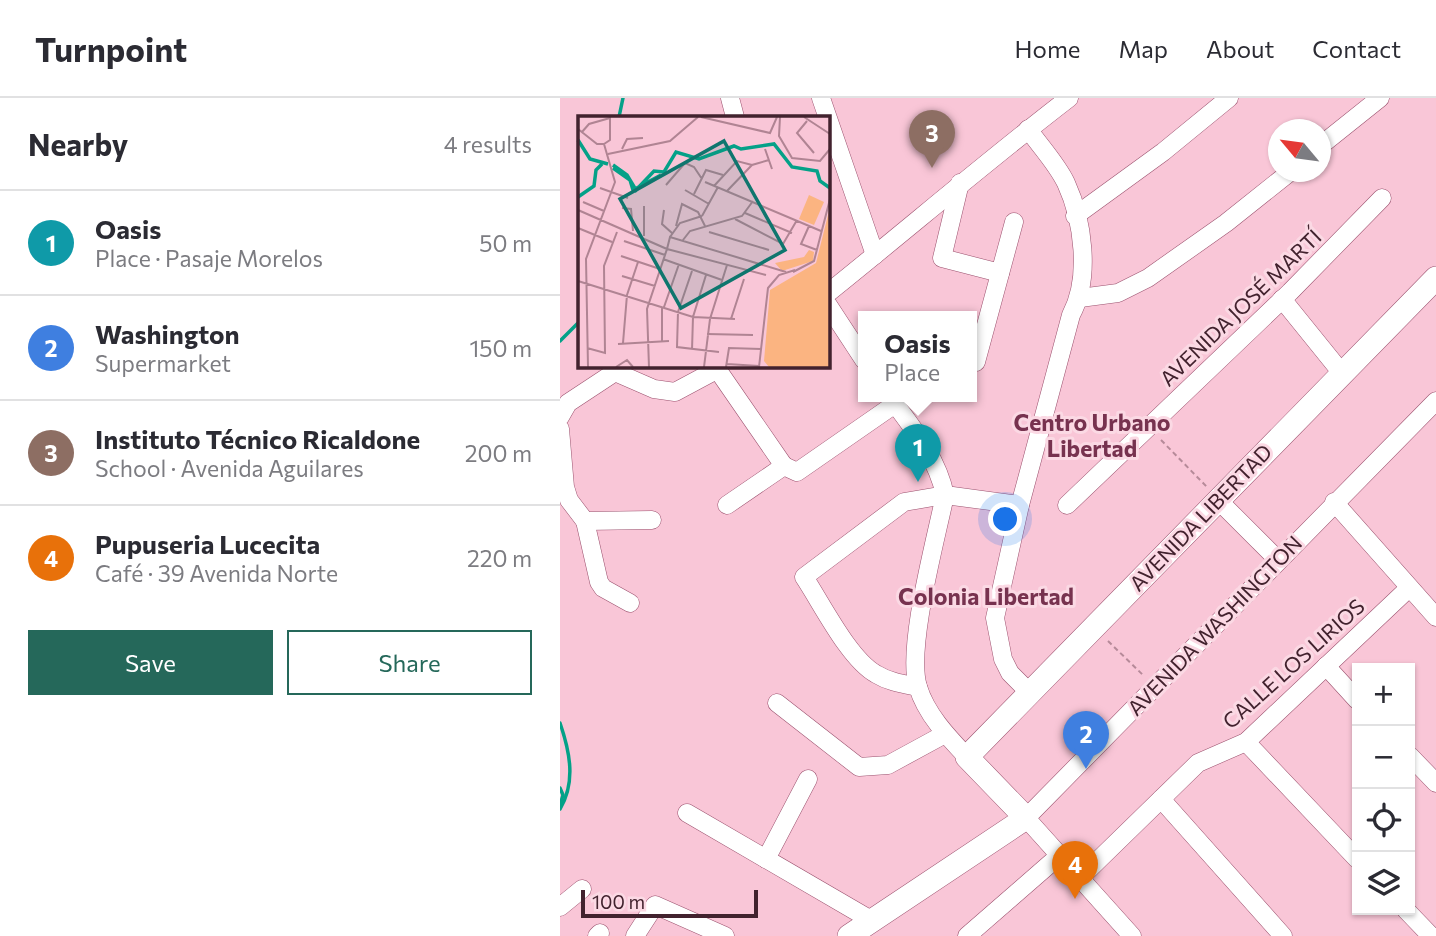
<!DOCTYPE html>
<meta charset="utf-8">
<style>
body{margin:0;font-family:Commissioner,sans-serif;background:#f7f7f7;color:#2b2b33}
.controls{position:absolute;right:21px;bottom:21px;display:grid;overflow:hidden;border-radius:0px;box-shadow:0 2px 5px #0004}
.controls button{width:63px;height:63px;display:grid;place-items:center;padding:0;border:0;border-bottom:2px solid #e1e1e2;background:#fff;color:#2b2b33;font:35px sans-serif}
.compass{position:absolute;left:708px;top:21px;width:63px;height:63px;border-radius:50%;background:#fff;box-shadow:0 2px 5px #0004;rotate:299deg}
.scale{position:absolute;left:21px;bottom:18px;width:177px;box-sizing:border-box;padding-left:7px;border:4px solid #42222e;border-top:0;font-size:19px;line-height:24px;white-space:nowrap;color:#42222e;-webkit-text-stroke:5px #fbd9e4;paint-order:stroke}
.you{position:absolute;left:446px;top:422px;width:24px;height:24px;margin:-18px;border:5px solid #fff;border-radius:50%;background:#1a73e8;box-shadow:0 0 0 10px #1a73e833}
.badge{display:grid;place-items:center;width:46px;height:46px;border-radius:50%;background:#25685a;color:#fff;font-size:23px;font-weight:700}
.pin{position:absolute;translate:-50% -58px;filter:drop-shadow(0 2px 4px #0008)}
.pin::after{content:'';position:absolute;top:37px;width:24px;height:21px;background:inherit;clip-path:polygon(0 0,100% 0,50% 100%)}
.popup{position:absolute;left:298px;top:213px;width:119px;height:91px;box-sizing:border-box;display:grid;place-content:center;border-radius:0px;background:#fff;filter:drop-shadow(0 2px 5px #0005);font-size:23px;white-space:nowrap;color:#7c7c81}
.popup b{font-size:26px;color:#2b2b33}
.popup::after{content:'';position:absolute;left:50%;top:100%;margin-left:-14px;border:14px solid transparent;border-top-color:#fff}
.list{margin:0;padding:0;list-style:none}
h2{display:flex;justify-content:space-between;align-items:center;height:91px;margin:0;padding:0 28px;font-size:30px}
h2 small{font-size:23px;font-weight:400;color:#7c7c81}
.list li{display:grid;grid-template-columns:46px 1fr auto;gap:21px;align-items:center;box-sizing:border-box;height:105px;padding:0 28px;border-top:2px solid #e1e1e2}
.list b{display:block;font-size:26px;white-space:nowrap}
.list p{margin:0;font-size:23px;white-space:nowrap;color:#7c7c81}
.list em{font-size:23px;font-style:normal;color:#7c7c81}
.actions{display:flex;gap:14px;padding:21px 28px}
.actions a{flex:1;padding:16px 0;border:2px solid #25685a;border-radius:0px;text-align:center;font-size:24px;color:#25685a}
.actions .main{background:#25685a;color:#fff}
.icon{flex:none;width:38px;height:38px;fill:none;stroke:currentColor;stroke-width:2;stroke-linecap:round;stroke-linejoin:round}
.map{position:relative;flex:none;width:876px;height:838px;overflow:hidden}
header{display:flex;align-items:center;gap:42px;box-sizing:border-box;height:98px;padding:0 35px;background:#fff;border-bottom:2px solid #e1e1e2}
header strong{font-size:33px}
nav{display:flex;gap:38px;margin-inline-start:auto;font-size:24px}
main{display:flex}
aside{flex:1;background:#fff}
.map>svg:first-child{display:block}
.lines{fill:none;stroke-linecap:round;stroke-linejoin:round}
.stream{stroke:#04a188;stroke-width:3.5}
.minor-casing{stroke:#9b516e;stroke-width:19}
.major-casing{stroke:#9b516e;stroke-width:24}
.path{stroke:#b68a99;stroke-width:2;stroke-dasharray:5 3.5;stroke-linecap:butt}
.minor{stroke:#fff;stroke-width:18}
.major{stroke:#fff;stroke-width:23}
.labels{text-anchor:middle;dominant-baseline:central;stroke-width:6;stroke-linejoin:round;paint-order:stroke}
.street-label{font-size:21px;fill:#42222e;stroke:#fbd9e4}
.neighbourhood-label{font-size:23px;font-weight:bold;fill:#77324f;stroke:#fbd9e4}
.inset-river{fill:none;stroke:#04a188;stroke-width:3.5}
.inset-road{fill:none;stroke:#b08493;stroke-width:2}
.view{fill:#0f766e;fill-opacity:0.15;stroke:#0f766e;stroke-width:3.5}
.inset-edge{fill:none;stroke:#42222e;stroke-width:3.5}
</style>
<header>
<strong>Turnpoint</strong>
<nav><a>Home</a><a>Map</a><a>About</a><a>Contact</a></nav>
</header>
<main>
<aside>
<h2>Nearby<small>4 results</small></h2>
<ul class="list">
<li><span class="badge" style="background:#0f9aa8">1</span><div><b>Oasis</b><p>Place · Pasaje Morelos</p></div><em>50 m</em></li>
<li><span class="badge" style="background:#3f7fe0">2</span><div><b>Washington</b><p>Supermarket</p></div><em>150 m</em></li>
<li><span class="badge" style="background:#8d6e63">3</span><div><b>Instituto Técnico Ricaldone</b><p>School · Avenida Aguilares</p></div><em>200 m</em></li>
<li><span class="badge" style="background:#e8710a">4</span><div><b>Pupuseria Lucecita</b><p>Café · 39 Avenida Norte</p></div><em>220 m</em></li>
</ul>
<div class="actions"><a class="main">Save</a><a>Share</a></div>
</aside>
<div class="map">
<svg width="876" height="838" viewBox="0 0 876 838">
<rect width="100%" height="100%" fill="#f9c6d7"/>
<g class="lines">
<g class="stream">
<polyline points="59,19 63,0"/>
<polyline points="0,243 19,224"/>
<path d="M0,625C10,654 16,684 0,711"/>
<polyline points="0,690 3,697 0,707"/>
</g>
<g class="minor-casing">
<g id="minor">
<polyline points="170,0 175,19"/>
<polyline points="261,0 315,157"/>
<path d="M468,31C480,48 497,66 506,85C523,122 531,180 511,217L460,407L435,520L443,561L450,575L470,595"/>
<polyline points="760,48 820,0"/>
<polyline points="400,85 382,160 440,175"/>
<polyline points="515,118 603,54 669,0"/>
<path d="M268,195C349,130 427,63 509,0"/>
<polyline points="520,200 558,195 588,180 666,125 730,74"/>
<polyline points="722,201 781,274"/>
<polyline points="268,207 304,262"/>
<polyline points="416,264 454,124"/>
<polyline points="155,268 224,368"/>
<path d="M329,298C352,329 377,359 385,397C376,441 346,550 358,589C366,616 388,639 407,659"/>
<polyline points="0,319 8,305 55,274 94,291 115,294 158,271"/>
<polyline points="0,331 5,389 9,402 25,423 39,484 43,490 70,505"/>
<polyline points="657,401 718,462"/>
<polyline points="774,404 876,519"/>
<polyline points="167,407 224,368 237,374 335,306"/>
<polyline points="507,407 730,194 822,100"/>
<polyline points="25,423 92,422"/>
<polyline points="766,568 797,602"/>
<path d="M358,589C343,586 329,584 316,576C289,561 262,506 244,479L344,404L385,397L460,407"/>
<polyline points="217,605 299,669 328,667 385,636"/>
<polyline points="686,644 797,761"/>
<polyline points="850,658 876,685"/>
<polyline points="601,701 723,838"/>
<polyline points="127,715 311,822"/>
<polyline points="206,761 248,681"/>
<polyline points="521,779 638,665 686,644 849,490"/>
<polyline points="0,809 22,791"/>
<polyline points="846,812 871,838"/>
<polyline points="37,838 40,835"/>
<polyline points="75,838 95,807 165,838"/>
<polyline points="407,838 500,757"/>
<polyline points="572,838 466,720 876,303"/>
</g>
</g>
<g class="major-casing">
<polyline id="major" points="289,838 466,720 407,659 876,180"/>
</g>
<g class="path">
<polyline points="601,342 647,389"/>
<polyline points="548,543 584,578"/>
</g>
<use href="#minor" class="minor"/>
<use href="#major" class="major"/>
</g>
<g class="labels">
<g class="street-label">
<text transform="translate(680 209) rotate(-44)">AVENIDA JOSÉ MARTÍ</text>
<text transform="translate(640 419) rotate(-46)">AVENIDA LIBERTAD</text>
<text transform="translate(654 527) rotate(-46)">AVENIDA WASHINGTON</text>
<text transform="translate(733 565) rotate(-42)">CALLE LOS LIRIOS</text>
</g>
<g class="neighbourhood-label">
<text x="532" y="324">Centro Urbano<tspan x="532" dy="26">Libertad</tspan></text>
<text x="426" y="498">Colonia Libertad</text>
</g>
</g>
<g transform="translate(18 18)">
<rect width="252" height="252" fill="#f9c6d7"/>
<path d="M231,134L236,136L235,145L204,155L197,147L226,141Z" fill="#fbb481"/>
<path d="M252,91V251H191L186,245L192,174L238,147Z" fill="#fbb481"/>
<path d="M231,79L246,86L236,109L221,103Z" fill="#fbb481"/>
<path class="inset-river" d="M0,24L12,43L30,48M35,49L49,59L58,74L76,55L86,56L98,36L121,43L156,30L163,33L196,28L214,51L239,55L242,65L252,72M35,52L52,64L55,74L83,59M0,81L16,70L18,54L24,48"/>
<path class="inset-road" d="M123,1L192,17L199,1M202,1L201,20L214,42L242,45L252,33M226,1L252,18M229,5L219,17L236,37M0,13L19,28H26M4,16L11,8L32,2M26,28L32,24V1M44,33L49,23L65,22M187,33L194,53M30,38L92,25L120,1M127,66L243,115M88,69L107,47L116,51L124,63M136,70L159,45L174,49M22,72L50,82M107,74L131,88M149,75L174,49L191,44M116,78L128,54L145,59M5,86L26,95M44,92L53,93L55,115M0,94L89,133L92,121L208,156M86,94L84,108L94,117M167,97L214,117M124,100L140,71M157,103L205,128L219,104M98,110L104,88L120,96L127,110M231,110L223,128L239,134M0,112L34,126M131,116L191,134M66,120V90M92,121L102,107L124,100M105,124L112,115L164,100L175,85M46,125L87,139M43,140L82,153M85,143L144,164M114,155L100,196L99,231L141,236M215,156L236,145L252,83M44,160L77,170M0,165L115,201L157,203M86,191L101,148M153,203L166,163M129,218L175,219M84,225V191M45,227L49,179L60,146M40,228L91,225M9,232L27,237L26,150L39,116M114,234L115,201L128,159M149,248L181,250M10,251L8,143L37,66L26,28M38,251L49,244L55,251M71,251L69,193L89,133L188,159M126,251L132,203L149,149M148,251L151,232L183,233M181,251L190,172L201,159L217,154"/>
<path class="view" d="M146,25L207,134L103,192L42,83Z"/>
<rect width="252" height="252" class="inset-edge"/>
</g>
</svg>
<div class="controls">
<button>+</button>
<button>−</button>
<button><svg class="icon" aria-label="locate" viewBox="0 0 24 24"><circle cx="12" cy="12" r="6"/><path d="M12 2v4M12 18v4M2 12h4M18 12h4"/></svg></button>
<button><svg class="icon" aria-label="layers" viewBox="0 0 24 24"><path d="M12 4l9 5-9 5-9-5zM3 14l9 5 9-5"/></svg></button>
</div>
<svg class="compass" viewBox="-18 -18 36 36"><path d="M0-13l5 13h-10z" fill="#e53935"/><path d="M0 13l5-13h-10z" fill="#7c7c81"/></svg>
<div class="scale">100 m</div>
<div class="you"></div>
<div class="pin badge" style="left:358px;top:384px;background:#0f9aa8">1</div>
<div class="popup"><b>Oasis</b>Place</div>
<div class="pin badge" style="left:526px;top:671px;background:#3f7fe0">2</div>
<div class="pin badge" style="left:372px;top:70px;background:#8d6e63">3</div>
<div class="pin badge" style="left:515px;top:801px;background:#e8710a">4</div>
</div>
</main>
